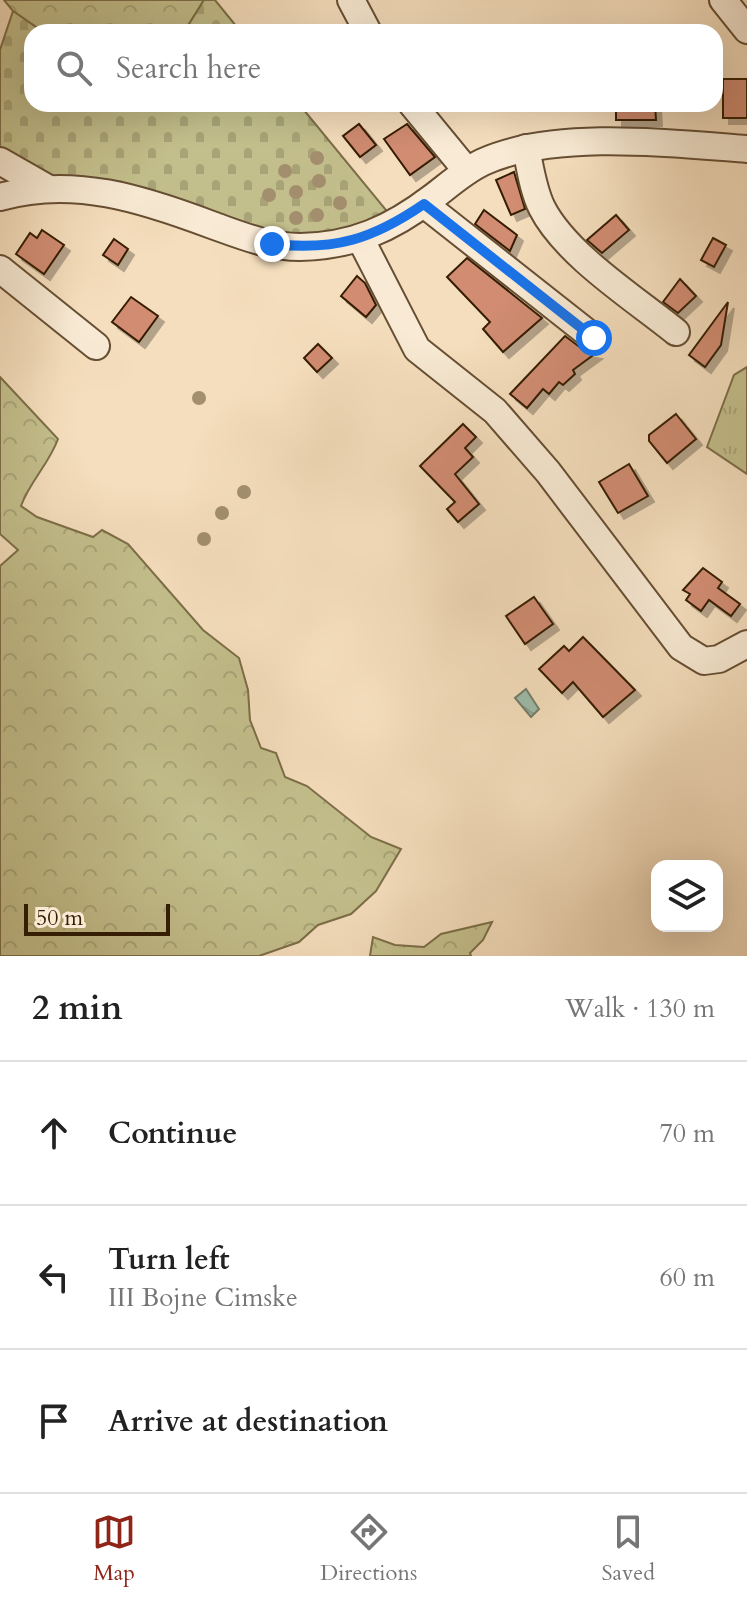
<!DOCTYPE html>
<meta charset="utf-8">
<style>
body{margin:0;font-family:Cardo,serif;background:#f2f2f2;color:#222}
.controls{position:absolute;right:24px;bottom:24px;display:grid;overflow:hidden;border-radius:16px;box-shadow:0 8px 32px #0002}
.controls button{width:72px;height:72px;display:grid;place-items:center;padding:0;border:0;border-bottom:2px solid #e0e0e0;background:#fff;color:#222;font:40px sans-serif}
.scale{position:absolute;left:24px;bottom:20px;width:146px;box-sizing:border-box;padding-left:8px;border:4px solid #361e05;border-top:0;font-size:22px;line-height:28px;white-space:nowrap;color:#361e05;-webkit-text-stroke:6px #f8ead4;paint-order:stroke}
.stop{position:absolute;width:24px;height:24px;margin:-18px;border:6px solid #1a73e8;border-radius:50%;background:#fff}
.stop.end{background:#1a73e8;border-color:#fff;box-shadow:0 2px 8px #0008}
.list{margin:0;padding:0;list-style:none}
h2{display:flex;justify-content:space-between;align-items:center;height:104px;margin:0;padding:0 32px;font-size:34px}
h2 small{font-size:26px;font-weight:400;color:#767676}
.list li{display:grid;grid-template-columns:52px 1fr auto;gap:24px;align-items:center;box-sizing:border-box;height:144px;padding:0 32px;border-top:2px solid #e0e0e0}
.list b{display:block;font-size:30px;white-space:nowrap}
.list p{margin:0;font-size:26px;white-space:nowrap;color:#767676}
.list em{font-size:26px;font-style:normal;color:#767676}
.icon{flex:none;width:44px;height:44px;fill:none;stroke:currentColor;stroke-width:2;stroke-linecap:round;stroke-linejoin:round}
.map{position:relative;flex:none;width:747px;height:956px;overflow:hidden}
.search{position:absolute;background:#fff;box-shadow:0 8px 32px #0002;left:24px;right:24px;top:24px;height:88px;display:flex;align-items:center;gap:20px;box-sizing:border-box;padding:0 28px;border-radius:24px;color:#767676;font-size:30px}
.sheet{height:536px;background:#fff}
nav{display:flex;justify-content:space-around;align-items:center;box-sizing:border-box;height:112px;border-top:2px solid #e0e0e0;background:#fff;font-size:22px;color:#767676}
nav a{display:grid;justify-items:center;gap:4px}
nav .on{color:#8f2418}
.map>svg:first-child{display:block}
.grass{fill:url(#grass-tufts);stroke:#7c6e48;stroke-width:2}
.forest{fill:url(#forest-crowns);stroke:#7c6e48;stroke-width:2}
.cemetery{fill:url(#cemetery-stones);stroke:#7c6e48;stroke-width:2}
.water{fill:url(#water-waves);stroke:#747d69;stroke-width:2}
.building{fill:#d18c72;stroke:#361e05;stroke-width:2;filter:url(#shadow)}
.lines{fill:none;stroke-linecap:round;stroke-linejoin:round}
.minor-casing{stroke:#664e33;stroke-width:30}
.minor{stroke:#f8ead4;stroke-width:26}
.tree{fill:#a38f6e}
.route{stroke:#1a73e8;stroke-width:10}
</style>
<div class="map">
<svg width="747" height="956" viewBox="0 0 747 956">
<defs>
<pattern id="grass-tufts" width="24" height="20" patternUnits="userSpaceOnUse" patternTransform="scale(2)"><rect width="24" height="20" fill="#c3bf8c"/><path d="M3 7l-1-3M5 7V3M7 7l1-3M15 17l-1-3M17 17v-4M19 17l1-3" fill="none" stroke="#a8a477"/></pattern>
<pattern id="forest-crowns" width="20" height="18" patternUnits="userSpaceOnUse" patternTransform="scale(2)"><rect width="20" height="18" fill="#c3bf8c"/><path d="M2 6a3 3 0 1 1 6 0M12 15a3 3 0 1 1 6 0" fill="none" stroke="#a8a477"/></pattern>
<pattern id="cemetery-stones" width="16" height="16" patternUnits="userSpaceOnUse" patternTransform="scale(2)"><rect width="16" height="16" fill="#c3bf8c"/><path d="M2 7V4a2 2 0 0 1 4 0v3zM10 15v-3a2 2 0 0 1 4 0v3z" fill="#a8a477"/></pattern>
<pattern id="water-waves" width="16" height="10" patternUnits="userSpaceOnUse" patternTransform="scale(2)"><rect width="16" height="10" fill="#9dbdac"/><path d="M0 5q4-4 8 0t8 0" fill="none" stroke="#88a292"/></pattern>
<filter id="shadow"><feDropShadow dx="6" dy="6" stdDeviation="0" flood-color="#0004"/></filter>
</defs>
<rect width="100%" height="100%" fill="#f5debd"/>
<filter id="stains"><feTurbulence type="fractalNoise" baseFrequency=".0025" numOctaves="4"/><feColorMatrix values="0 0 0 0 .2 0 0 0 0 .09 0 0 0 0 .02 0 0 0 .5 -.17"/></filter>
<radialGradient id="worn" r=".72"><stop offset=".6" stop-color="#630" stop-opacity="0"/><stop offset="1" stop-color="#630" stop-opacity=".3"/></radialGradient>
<polygon class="grass" points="747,367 747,474 707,447 734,375"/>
<g class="forest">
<polygon points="4,0 204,0 184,32 43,32 13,11"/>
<path d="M0,377L58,439C49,464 30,481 21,506L37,517L93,537L102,530L128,544L203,630L239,658L248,690L250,720L261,748L276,753L285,777L307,786L371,837L401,849L376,891L351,914L318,925L299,942L259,956H0V566L18,550L0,534Z"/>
<polygon points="492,922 483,940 470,953 471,956 370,956 373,937 395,945 424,947 441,934"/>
</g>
<g class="cemetery">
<polygon points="204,0 215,0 241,32 184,32"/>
<polygon points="13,11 43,32 32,32 32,104 299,104 395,221 283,240 45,182 0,155 0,50"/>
</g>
<polygon class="water" points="526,689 539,709 531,717 515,698"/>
<g class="building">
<rect x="723" y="79" width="24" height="39"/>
<polygon points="616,104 655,104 656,120 616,120"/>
<polygon points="359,124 376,145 360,157 343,136"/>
<polygon points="407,124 435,157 410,175 384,139"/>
<polygon points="514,172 525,209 511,215 496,180"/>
<polygon points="484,210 517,235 510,251 475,224"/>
<polygon points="616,215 629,230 602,253 587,240"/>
<polygon points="42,230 64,245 44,274 16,254 30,233 37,238"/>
<polygon points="713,238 726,245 714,267 701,260"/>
<polygon points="114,239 128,249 118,265 103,255"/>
<polygon points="467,258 542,318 503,352 483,329 490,322 447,277"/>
<polygon points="357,276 365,283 376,305 366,317 341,296"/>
<polygon points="680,279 696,296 678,313 663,302"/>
<polygon points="131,297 158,316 139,342 112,322"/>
<polygon points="728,302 721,345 705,367 689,355"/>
<polygon points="565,336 585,351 596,353 573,370 575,374 563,385 559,382 549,394 543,389 527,408 510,394"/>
<polygon points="318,344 332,358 317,372 304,358"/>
<polygon points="676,414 696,439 667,463 649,441 649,435"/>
<polygon points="463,424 476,437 465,448 473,457 455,474 479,504 458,522 447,509 455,502 420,466"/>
<polygon points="629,464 648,496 618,513 599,482"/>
<polygon points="703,568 722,582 718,588 740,604 731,616 709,600 701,611 686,600 690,594 683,590"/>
<polygon points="534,597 553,624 525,644 506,616"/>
<polygon points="583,637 635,690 603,717 573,682 562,693 539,669 564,646 569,651"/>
</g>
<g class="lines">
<g class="minor-casing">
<g id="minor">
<polyline points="351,0 368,32"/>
<polyline points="723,0 747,30"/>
<polyline points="412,104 467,171"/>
<path d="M526,148C530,167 533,190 542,208C566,255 634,298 676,332"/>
<polyline points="0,161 49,189"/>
<path d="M0,197C73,176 143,199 212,225C240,235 269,247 300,247C353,246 391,229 433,197C449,185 464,171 483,162C553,130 670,143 747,149"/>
<polyline points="424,204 594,338"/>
<polyline points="361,240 417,349 495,411 548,472 681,647 704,661 719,659 747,644"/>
<polyline points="0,269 96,346"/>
</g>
</g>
<use href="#minor" class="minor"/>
</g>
<g class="tree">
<circle cx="317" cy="158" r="7"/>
<circle cx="285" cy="171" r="7"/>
<circle cx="319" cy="181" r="7"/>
<circle cx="296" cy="192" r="7"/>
<circle cx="269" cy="195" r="7"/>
<circle cx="340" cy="203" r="7"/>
<circle cx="317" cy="215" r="7"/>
<circle cx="296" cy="218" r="7"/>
<circle cx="199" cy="398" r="7"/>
<circle cx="244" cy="492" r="7"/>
<circle cx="222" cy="513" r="7"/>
<circle cx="204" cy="539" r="7"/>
</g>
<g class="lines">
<path class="route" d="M272,244C335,251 373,239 424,204L594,338"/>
</g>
<rect width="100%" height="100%" filter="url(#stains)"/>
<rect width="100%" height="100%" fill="url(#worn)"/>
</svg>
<div class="controls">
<button><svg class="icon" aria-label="layers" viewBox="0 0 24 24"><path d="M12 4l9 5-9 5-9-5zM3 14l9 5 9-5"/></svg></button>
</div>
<div class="scale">50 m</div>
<div class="stop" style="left:594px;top:338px"></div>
<div class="stop end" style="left:272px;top:244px"></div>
<div class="search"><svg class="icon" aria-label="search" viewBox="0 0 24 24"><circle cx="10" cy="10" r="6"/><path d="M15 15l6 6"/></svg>Search here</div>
</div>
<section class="sheet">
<h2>2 min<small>Walk · 130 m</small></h2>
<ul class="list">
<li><svg class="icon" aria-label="ahead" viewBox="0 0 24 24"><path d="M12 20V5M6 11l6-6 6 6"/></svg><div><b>Continue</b></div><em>70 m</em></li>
<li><svg class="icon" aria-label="left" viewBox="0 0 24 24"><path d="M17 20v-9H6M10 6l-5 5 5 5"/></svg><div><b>Turn left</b><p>III Bojne Cimske</p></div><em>60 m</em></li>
<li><svg class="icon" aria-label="arrive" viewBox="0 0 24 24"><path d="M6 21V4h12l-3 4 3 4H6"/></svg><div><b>Arrive at destination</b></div></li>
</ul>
</section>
<nav>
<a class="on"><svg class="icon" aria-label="map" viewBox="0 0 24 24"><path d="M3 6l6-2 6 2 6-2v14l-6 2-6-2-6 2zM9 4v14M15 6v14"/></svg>Map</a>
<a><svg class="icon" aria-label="directions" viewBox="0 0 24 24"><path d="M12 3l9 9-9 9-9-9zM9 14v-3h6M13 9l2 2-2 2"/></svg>Directions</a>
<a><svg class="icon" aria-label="saved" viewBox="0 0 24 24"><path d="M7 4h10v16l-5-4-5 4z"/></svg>Saved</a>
</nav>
